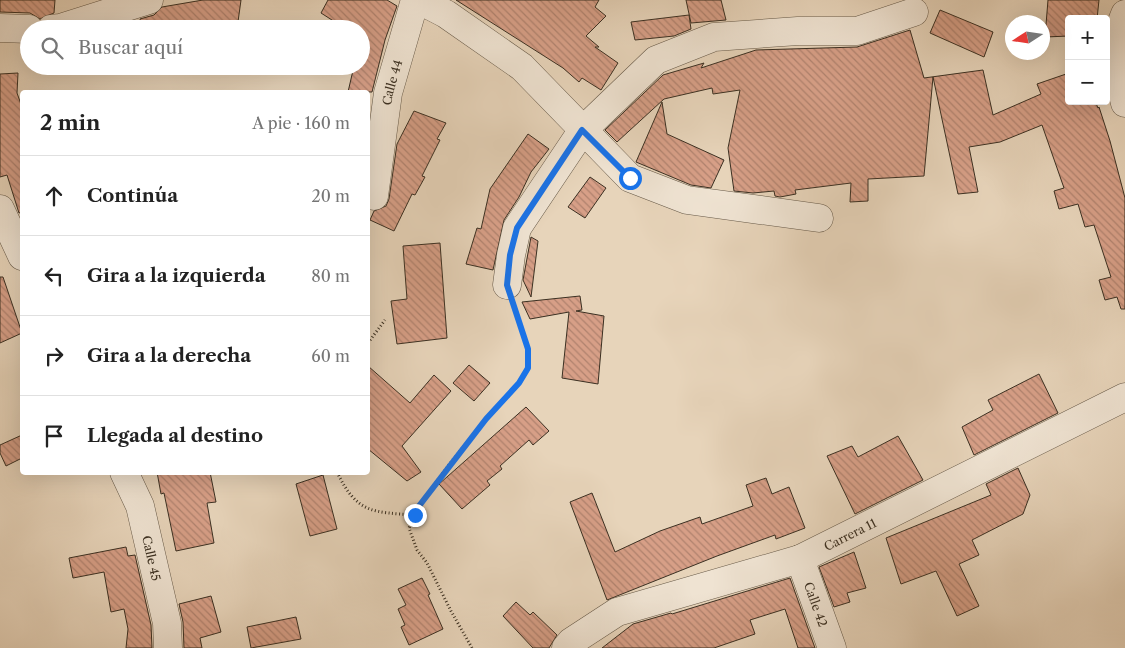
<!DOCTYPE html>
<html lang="es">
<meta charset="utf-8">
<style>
body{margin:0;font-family:"Libre Caslon Text",serif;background:#f2f2f2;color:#222}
.controls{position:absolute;right:15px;top:15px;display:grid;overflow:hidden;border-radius:5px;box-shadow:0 5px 20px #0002}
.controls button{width:45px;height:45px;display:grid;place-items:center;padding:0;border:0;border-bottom:1px solid #e0e0e0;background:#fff;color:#222;font:25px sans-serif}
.compass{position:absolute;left:1005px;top:15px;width:45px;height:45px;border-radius:50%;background:#fff;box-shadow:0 5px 20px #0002;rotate:258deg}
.stop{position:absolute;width:15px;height:15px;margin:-11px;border:4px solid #1a73e8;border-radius:50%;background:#fff}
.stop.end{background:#1a73e8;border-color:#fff;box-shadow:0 1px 5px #0008}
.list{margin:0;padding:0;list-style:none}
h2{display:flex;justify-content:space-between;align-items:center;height:65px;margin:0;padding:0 20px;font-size:21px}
h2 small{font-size:16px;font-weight:400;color:#767676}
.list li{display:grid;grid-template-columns:32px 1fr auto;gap:15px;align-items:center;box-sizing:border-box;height:80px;padding:0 20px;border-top:1px solid #e0e0e0}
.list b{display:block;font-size:19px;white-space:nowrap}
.list em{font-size:16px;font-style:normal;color:#767676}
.icon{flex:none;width:28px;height:28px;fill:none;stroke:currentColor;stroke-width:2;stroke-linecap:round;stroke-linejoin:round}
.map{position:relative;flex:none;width:1125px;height:648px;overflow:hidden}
.search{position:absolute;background:#fff;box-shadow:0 5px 20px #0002;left:20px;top:20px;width:350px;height:55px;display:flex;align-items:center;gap:12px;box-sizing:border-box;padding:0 18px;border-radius:28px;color:#767676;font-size:19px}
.panel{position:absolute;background:#fff;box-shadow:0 5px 20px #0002;left:20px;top:90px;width:350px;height:385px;border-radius:5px}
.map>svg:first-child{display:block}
.building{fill:url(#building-back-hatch);stroke:#3b3022}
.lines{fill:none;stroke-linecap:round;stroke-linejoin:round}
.minor-casing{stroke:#665948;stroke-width:29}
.path{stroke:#3b3022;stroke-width:3;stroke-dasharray:1 2.5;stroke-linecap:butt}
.minor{stroke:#efe3d2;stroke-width:28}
.route{stroke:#1a73e8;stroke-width:6}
.labels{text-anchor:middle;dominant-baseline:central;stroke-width:4;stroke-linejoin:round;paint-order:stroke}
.street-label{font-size:12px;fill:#3b3022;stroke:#efe3d2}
</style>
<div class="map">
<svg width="1125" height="648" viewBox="0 0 1125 648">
<defs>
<pattern id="building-back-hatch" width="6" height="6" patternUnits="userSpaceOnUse" patternTransform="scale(1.25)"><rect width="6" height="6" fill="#d79f87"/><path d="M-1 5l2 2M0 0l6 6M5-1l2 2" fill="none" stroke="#b0826e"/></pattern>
</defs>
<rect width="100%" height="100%" fill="#e7d4ba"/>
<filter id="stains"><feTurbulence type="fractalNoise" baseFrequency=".004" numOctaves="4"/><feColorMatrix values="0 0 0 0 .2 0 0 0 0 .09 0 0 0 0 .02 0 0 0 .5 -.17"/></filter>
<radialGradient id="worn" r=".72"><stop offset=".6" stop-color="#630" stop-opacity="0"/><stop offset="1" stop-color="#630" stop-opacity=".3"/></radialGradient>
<g class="building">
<polygon points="0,0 55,0 54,13 40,19 30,13 0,12"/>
<polygon points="203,0 241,0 237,29 142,29 140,19 154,15 162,7"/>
<polygon points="328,0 387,0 397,6 385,40 372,92 348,92 354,66 361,66 361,29 346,29 321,13"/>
<polygon points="456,0 599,0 595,7 606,16 586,36 599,47 595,47 618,63 601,90 582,78 579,82 563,68"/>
<polygon points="686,0 721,0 726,20 691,23"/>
<polygon points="1048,0 1099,0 1097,19 1069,19 1069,36 1045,37"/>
<polygon points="940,10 993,32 984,57 930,33"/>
<polygon points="689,15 691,29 674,36 635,40 631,22"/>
<polygon points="910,30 924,78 983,70 993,115 1041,94 1037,84 1069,73 1069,101 1095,101 1098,108 1099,107 1110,141 1125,198 1125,309 1121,309 1117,297 1105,300 1099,280 1111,277 1094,225 1085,227 1078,204 1059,209 1054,191 1064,188 1042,125 1000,142 969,147 978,192 958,194 933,77 924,176 868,179 868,201 850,202 851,183 795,190 796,194 780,197 775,196 774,191 753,193 734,191 728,148 740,90 713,94 712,88 664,99 617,142 605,130 663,75 704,63 701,68 756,50 857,47"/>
<polygon points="18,73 17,93 22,107 22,212 19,213 7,175 0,177 0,74"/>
<polygon points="662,102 667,134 724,160 711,188 691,185 636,162"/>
<polygon points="414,111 446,123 437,139 440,140 422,176 425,177 415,195 412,194 394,231 370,220 374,211 386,206 389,199 397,144"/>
<polygon points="528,134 549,149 531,172 519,197 504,220 493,270 466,264 477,228 481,229 490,189"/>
<polygon points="590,177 606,188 585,218 568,207"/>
<polygon points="531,237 538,241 531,297 523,280"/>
<polygon points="440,243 447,338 397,344 391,301 407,299 403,246"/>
<polygon points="0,277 3,277 22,333 0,343"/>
<polygon points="580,296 582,310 576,311 604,316 598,384 562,378 569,312 530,319 522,302"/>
<polygon points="469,365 490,383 474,401 453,383"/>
<polygon points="368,366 410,403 434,375 451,391 402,446 421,472 407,481 368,449"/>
<polygon points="1039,374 1058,413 974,455 962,427 993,410 988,400"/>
<polygon points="526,407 549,431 533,445 529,440 500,466 502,469 487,481 490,485 462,509 439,484"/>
<polygon points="22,435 22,458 6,466 0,453 0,445"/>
<polygon points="898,436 923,480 855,514 827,456 852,446 858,457"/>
<polygon points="1018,468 1030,495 1023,514 972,540 979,555 959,564 979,606 957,616 936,571 901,584 886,538 991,495 986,484"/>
<polygon points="157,472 210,472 216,502 207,503 214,543 176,551 164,493 161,494"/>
<polygon points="323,475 337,529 310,536 296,484"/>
<polygon points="766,478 772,494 789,487 805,528 776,539 775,535 717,556 607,600 570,502 592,493 615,552 660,531 700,517 702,524 753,506 746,485"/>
<polygon points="126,547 128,556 135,555 151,625 152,648 126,648 128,629 124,609 111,612 104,572 73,578 69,558"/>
<polygon points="854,552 866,588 847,593 850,602 834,607 819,567"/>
<polygon points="422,578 430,594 428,595 443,629 409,645 401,627 405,625 398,609 406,605 398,589"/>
<polygon points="790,578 815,648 798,648 785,609 750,620 755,634 714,648 602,648 633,624 671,613 672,614"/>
<polygon points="211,596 221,632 200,638 202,648 184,648 183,622 179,604"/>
<polygon points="516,602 530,615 533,612 557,635 549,648 533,648 503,616"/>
<polygon points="296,617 301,639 251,648 247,627"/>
</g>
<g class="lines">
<g class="minor-casing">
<g id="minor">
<polyline points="419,0 446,14 522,67 630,178 687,200 819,218"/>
<polyline points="1125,14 1116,37 1120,83 1125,103"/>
<polyline points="0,28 29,29"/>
<polyline points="51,29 60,28 149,0"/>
<path id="s1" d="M374,196L388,93L415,0"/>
<polyline points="0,209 22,256"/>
<polyline points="507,285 511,255 517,228 582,131 656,60 714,37 798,31 857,31 914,12"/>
<path id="s2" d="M124,472L140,506L167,623L168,648"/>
<path id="s3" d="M800,559L832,648"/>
<path id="s4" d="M566,648L571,642L617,612L800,559L1125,397"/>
</g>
</g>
<g class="path">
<polyline points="368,343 385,320"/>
<path d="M337,472C357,514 373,512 415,515"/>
<path d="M472,648L451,611L427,563L417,550L409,528C427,489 458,453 486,420C496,406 526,383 528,366C530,346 519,327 514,308"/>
</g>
<use href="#minor" class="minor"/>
</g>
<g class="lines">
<polyline class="route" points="415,515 419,506 486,419 519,383 528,368 528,349 507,285 510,255 517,228 582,130 630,178"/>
</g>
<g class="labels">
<g class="street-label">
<text stroke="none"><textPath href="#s1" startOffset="115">Calle 44</textPath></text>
<text stroke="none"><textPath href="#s4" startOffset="309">Carrera 11</textPath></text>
<text stroke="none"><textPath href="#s2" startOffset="91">Calle 45</textPath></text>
<text stroke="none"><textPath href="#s3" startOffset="48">Calle 42</textPath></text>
</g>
</g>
<rect width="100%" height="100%" filter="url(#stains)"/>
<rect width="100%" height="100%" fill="url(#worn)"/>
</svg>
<div class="controls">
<button>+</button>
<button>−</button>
</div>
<svg class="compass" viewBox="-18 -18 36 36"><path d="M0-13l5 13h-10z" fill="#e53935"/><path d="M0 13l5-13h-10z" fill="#767676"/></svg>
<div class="stop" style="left:630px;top:178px"></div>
<div class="stop end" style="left:415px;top:515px"></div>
<div class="search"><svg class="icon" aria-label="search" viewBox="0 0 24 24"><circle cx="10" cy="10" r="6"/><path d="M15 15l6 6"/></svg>Buscar aquí</div>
<section class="panel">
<h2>2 min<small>A pie · 160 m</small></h2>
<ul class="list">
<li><svg class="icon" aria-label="ahead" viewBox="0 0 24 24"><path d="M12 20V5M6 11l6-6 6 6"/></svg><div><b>Continúa</b></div><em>20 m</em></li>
<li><svg class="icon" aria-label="left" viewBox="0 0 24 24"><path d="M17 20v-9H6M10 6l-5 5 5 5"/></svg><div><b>Gira a la izquierda</b></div><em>80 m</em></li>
<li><svg class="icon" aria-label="right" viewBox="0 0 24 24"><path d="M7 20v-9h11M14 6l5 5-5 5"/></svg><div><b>Gira a la derecha</b></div><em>60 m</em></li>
<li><svg class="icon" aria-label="arrive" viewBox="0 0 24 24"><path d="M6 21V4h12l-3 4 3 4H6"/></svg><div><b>Llegada al destino</b></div></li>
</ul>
</section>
</div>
